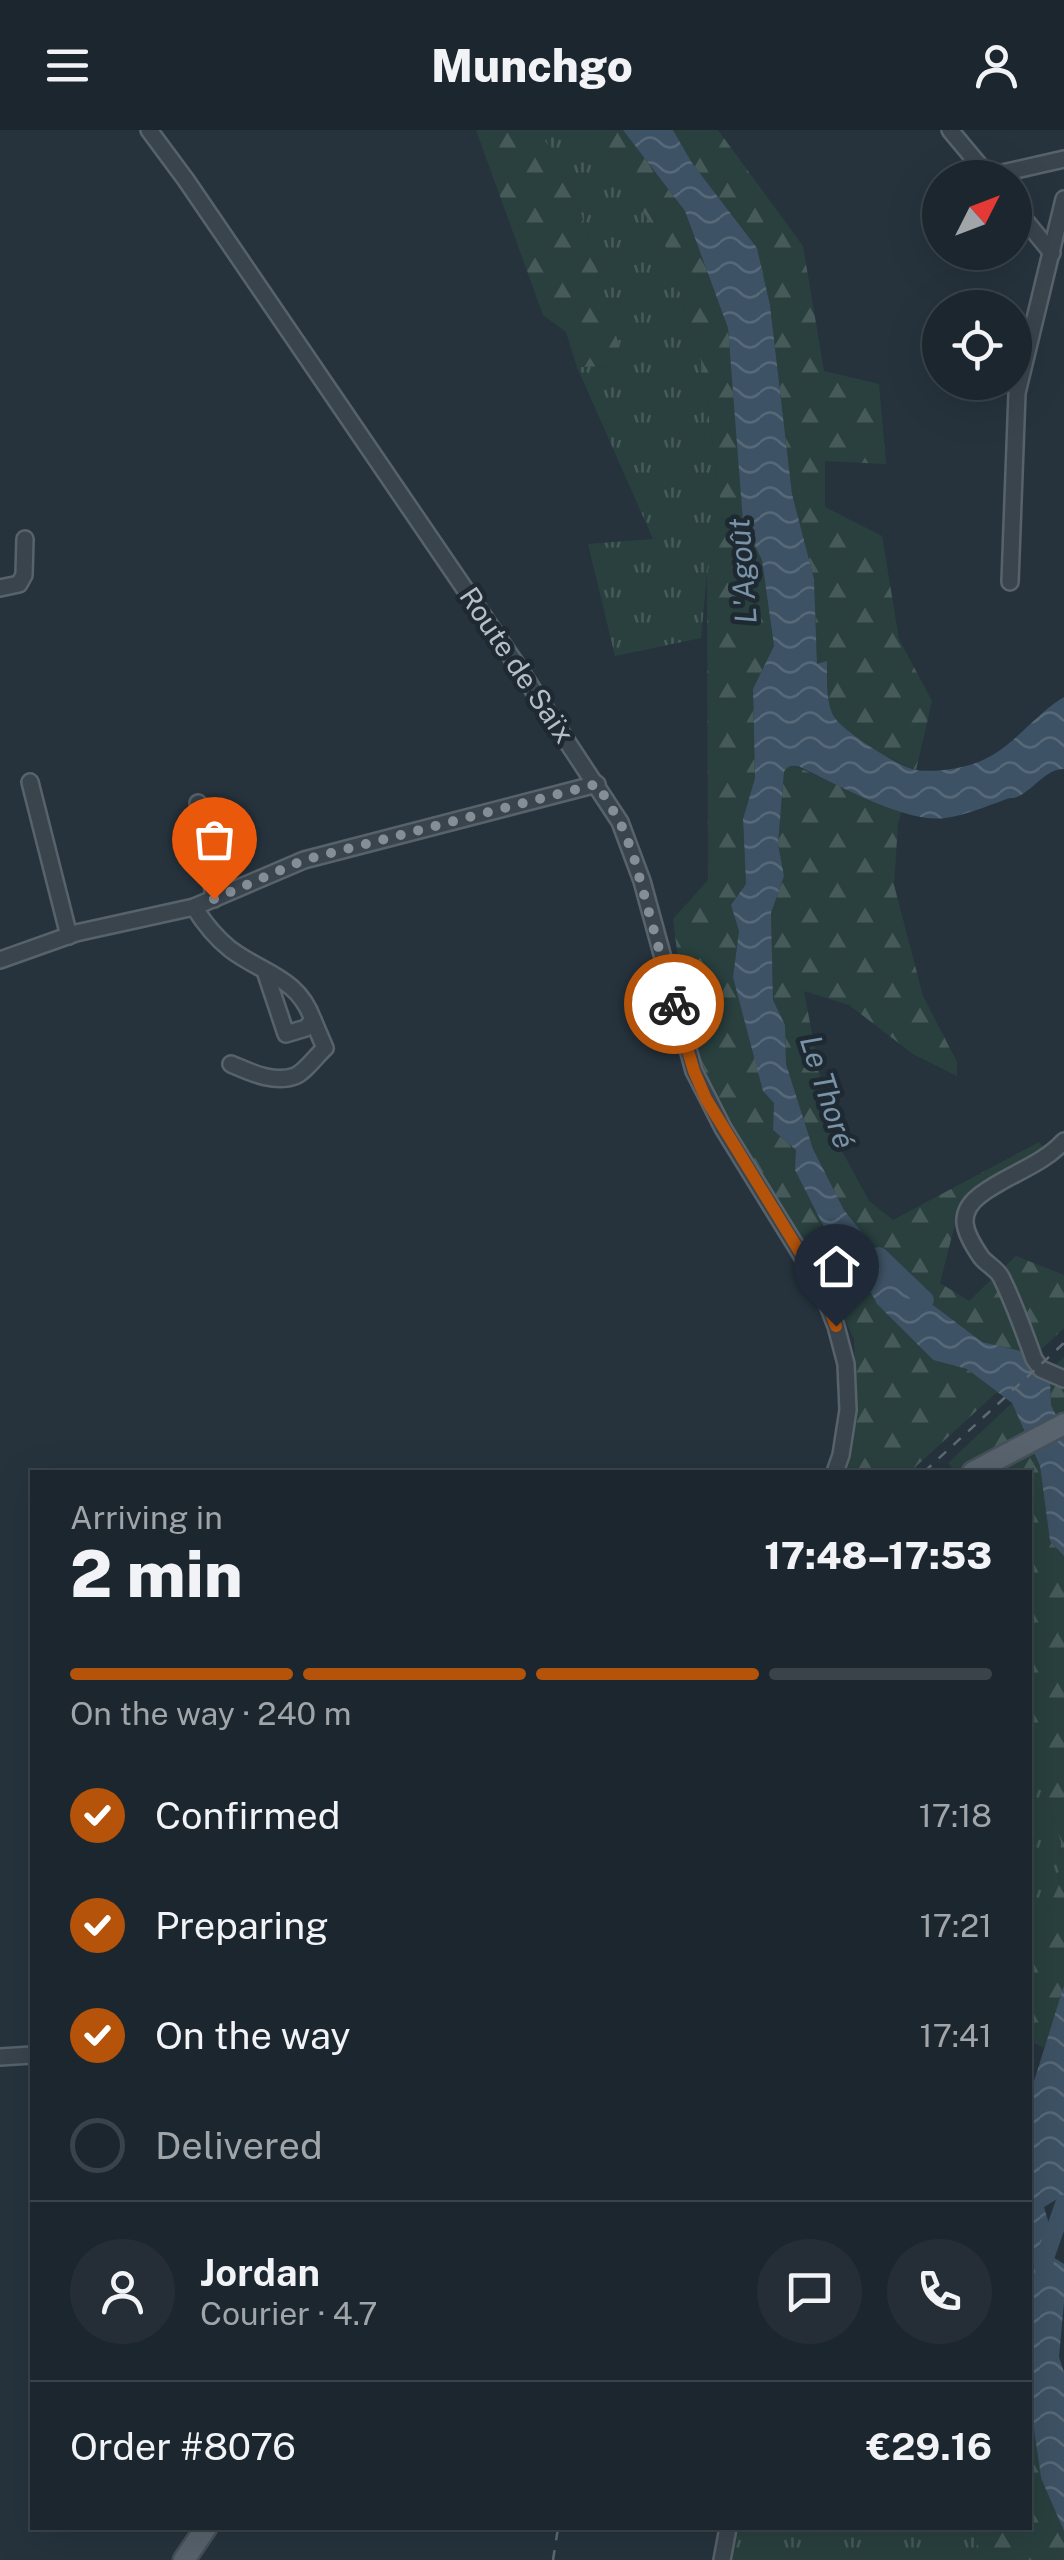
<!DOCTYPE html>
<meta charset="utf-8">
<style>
body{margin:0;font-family:"Public Sans",sans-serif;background:#252e36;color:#f1f3f6;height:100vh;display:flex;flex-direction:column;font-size:38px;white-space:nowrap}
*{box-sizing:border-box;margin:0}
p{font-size:32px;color:#a0a5aa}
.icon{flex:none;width:55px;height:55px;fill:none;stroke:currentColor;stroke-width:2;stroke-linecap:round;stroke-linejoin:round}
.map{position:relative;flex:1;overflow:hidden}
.side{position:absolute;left:30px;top:1340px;width:1002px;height:1060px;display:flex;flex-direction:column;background:#1c262e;border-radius:0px;box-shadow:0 10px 40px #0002,0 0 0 2px #3a434a}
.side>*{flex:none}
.needle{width:65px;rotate:48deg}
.fabs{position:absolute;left:922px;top:30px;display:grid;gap:20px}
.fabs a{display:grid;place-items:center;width:110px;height:110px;border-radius:50%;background:#1c262e;box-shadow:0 10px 40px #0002,0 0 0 2px #3a434a;font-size:50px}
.pin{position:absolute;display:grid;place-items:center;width:85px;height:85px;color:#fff;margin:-102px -42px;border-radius:50% 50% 50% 0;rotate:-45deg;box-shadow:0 0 10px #0007}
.pin .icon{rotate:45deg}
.courier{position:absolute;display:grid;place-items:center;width:100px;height:100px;margin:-50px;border:8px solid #b45309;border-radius:50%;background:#fff;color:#222;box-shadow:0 2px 12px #0007}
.overview em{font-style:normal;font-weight:800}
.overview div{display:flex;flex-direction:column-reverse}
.overview{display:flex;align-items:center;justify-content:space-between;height:170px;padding:0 40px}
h1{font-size:65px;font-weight:800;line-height:75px}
.bar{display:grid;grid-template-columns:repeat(4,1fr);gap:15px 10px;align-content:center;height:120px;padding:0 40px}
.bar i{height:12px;border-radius:8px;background:#3a434a}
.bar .on{background:#b45309}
.bar p{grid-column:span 4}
.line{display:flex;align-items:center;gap:25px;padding:0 40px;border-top:2px solid #3a434a}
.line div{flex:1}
.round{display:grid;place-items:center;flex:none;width:105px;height:105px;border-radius:52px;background:#252e36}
ol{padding:0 40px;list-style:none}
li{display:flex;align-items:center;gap:30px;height:110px}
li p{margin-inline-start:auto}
li .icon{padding:10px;border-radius:50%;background:#b45309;color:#fff;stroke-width:4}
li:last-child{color:#a0a5aa}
li i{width:55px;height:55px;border:5px solid #3a434a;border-radius:50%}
header{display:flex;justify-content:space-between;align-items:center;height:130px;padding:0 40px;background:#1c262e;font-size:45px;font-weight:800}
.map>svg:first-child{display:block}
.grass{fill:url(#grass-tufts)}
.forest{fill:url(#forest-firs)}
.water{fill:url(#water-waves)}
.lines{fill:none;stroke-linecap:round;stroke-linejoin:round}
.river{stroke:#3d5264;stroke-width:18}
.minor-casing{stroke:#58626b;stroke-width:20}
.major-casing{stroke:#465059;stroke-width:25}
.minor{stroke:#3a444d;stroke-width:15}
.major{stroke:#58636d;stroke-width:20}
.rail{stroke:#5d6974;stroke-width:2.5;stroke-dasharray:10 10;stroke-linecap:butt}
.done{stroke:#848e97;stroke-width:10;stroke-dasharray:0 18}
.route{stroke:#b45309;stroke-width:12}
.labels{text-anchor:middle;stroke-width:9;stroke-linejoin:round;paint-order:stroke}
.street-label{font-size:28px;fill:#b6bfc8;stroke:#1f2932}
.water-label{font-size:30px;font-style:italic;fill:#7993a9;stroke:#1f2932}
</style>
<header><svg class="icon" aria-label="menu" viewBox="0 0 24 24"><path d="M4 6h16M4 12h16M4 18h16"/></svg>Munchgo<svg class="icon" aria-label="person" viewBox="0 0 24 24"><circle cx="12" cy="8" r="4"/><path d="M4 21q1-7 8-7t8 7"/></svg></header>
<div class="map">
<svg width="1064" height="2430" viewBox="0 0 1064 2430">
<defs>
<pattern id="grass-tufts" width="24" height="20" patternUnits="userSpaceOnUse" patternTransform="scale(2.5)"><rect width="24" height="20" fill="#29403f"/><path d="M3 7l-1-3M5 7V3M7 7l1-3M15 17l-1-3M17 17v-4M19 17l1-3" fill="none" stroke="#465a59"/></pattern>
<pattern id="forest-firs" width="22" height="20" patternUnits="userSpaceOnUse" patternTransform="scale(2.5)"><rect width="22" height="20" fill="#29403f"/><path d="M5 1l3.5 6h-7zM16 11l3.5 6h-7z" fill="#465a59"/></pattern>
<pattern id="water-waves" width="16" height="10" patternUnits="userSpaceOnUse" patternTransform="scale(2.5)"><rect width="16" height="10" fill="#3d5264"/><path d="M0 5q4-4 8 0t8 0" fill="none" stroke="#576979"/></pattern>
</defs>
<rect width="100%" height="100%" fill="#26333d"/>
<g class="grass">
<polygon points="538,0 579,0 607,27 665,115 702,234 723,392 707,443 701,508 615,526 588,414 653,409 577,237 625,236 572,52"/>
<polygon points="1030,1614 1061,1711 1059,1755 1030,1816"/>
<polygon points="723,2398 972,2398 983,2430 717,2430"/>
</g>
<g class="forest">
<polygon points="476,0 538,0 572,52 625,236 577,237 566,202 543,185"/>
<polygon points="579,0 623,0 685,81 728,198 743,391 762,430 774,516 753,559 755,648 743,689 746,754 731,775 739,801 733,847 774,973 773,1000 796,1020 823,1097 844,1111 877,1174 932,1230 967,1239 997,1262 910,1342 845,1342 857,1288 854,1209 831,1159 713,964 685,884 673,789 708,750 707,443 723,392 702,234 665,115 607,27"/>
<path d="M673,0H718L803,116L824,241L879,254L886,334L825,331V377L882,406L899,509L932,571L916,640C893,630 838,605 831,581C827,566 827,547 827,532L817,535L814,449L792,364L770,175L757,118L692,33Z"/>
<polygon points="793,635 875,672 902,681 898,694 894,755 923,866 957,932 957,946 913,924 849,875 804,861 830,999 869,1071 893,1090 1039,1012 1047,1023 1025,1049 956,1090 940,1153 969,1171 1016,1126 1064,1145 1064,1198 1031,1229 1025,1222 982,1212 900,1150 844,1080 813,1019 786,934 785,895 773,870 771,783 784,746 778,714 784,642 788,637"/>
<polygon points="1064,1227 1064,1301 1051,1275 1050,1251 1045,1245"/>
<polygon points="1012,1273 1040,1336 1050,1411 1064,1426 1064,1855 1044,1918 1030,1911 1030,1816 1059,1755 1061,1712 1030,1614 1030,1342 956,1342 948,1333"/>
<polygon points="1030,2271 1041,2348 1064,2401 1064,2430 983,2430 972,2398 1030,2398"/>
</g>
<g class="water">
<path d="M623,0H673L692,33L757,118L770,175L792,364L814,449L817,534L827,531C827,547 826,571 833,585C840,600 899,637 916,640C935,643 968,638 985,629C1015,615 1035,584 1064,567V639C1046,639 1035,658 1019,666C1013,669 1010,667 1004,670C985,677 966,685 945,688C907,694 836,654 800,637C792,635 789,635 784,642L778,714L784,746L771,783L773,870L785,895L786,934L813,1019L844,1080L900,1150L982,1212L1025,1222L1050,1250L1051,1275L1064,1301V1426L1050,1411L1040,1336L1012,1273L967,1239L933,1230L877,1174L844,1111L824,1097L795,1040L796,1020L773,1000L774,973L763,961L733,847L739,801L731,775L746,754L743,689L755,648L753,559L774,516L762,430L743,392L728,198L685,81Z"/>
<polygon points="1064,1855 1064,2065 1044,2077 1052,2104 1040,2119 1064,2134 1064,2172 1059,2227 1064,2242 1064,2401 1041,2348 1030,2271 1030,1964"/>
</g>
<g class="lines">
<g class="river">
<polyline points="879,1126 925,1170"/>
<polyline points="1044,2145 1045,2128 1064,2074"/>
</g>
<g class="minor-casing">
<g id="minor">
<polyline points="149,0 186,50 514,531 620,692 642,751 694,941 723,998 820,1155 836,1196 846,1234 848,1280 841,1325 835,1342"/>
<polyline points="950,0 990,48"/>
<polyline points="989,46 1064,29"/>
<polyline points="1015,78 1052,123"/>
<polyline points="1010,452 1017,263 1064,69"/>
<polyline points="0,458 19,454 24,445 25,409"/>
<polyline points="30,652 69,806"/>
<polyline points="198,673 208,719 214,769"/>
<path d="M194,777C204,793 215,807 230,819C263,844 298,847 313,890L306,898L286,904L265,841"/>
<polyline points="0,830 76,803 194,777 304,730 597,654"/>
<path d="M231,934C250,942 274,954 295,946C305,942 316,926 325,918L313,890"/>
<path d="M1064,1011C1040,1037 1005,1045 979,1066C955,1085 966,1105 981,1127C987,1135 998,1139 1002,1149C1015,1175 1024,1202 1034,1229L1041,1239L1064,1249"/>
<polyline points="0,1927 32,1925"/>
<polyline points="722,2430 728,2398"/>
</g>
</g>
<g class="major-casing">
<g id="major">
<polyline points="973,1342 1064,1294"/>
<polyline points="184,2430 206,2398"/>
</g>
</g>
<use href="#minor" class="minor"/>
<use href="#major" class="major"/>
<g class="rail">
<polyline points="924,1342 1064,1213"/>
<polyline points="553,2430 558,2398"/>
</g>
</g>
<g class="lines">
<polyline class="done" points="214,769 304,730 597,654 620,692 633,724 674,874"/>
<polyline class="route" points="674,874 694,941 706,969 820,1155 836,1196"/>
</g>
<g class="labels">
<g class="street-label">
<text transform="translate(517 535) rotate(56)" y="10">Route de Saïx</text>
</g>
<g class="water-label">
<text transform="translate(743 441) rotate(-94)" y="10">L'Agoût</text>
<text transform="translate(827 962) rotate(72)" y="10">Le Thoré</text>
</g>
</g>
</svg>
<div class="fabs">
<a><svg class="needle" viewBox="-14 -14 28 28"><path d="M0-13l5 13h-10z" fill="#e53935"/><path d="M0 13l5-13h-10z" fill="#a0a5aa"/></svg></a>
<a><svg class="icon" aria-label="locate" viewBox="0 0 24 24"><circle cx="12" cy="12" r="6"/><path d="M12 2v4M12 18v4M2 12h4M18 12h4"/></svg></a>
</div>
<div class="pin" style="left:214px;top:769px;background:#ea580c"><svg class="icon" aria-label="bag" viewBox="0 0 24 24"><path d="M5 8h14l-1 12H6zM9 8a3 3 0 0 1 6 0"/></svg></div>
<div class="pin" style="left:836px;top:1196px;background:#1f2937"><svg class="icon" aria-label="home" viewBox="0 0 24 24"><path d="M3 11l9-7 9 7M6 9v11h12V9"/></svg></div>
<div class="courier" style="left:674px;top:874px"><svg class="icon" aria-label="bike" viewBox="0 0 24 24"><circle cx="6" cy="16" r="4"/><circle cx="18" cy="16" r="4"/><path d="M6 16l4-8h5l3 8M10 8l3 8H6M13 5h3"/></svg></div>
<section class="side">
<div class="overview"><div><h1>2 min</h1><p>Arriving in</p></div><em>17:48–17:53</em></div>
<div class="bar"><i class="on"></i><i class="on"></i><i class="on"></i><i></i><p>On the way · 240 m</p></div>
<ol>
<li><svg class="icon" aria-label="check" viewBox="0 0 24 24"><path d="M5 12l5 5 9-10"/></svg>Confirmed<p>17:18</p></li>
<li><svg class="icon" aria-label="check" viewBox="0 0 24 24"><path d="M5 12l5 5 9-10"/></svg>Preparing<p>17:21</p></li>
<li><svg class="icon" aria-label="check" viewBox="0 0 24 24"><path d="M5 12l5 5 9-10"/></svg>On the way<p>17:41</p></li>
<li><i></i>Delivered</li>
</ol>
<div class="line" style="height:180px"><a class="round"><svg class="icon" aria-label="person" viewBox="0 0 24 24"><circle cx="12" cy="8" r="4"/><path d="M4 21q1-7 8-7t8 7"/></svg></a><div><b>Jordan</b><p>Courier · 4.7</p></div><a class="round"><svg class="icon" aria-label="chat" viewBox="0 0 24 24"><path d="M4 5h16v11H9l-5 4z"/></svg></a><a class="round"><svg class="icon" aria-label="phone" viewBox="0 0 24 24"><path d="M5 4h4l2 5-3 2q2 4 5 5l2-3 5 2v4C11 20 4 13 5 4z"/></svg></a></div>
<div class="line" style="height:130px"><div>Order #8076</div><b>€29.16</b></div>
</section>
</div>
